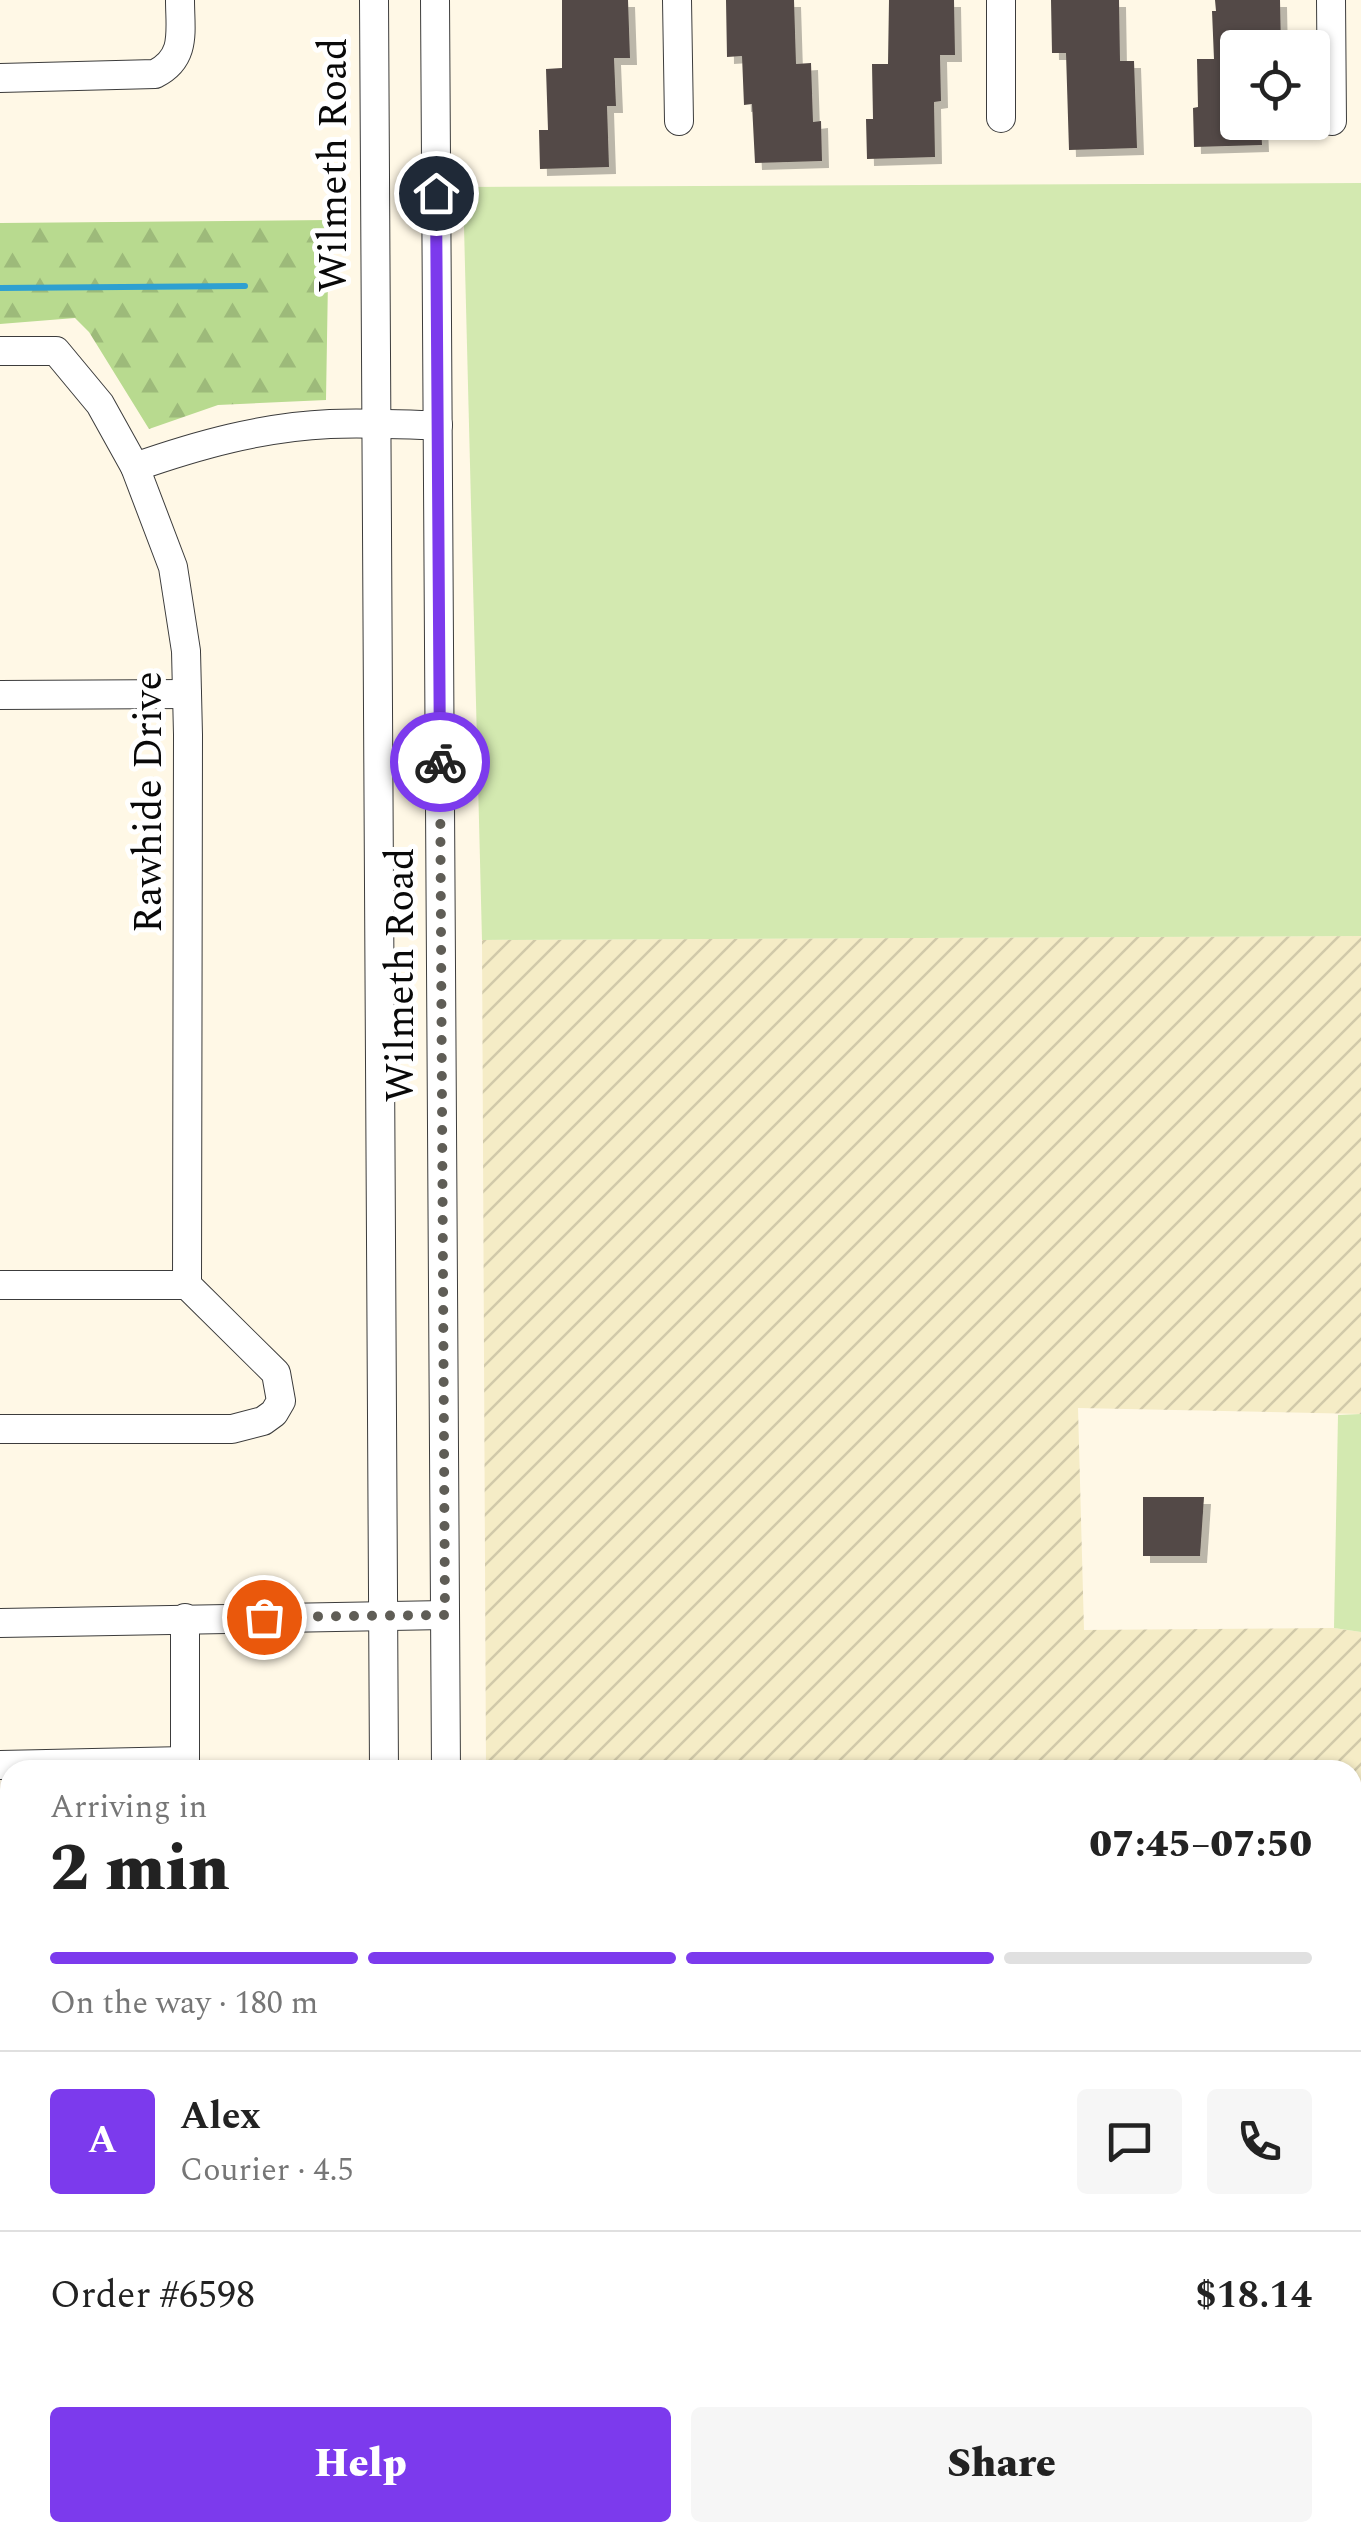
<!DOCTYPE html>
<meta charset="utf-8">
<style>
body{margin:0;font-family:Spectral,serif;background:#f6f6f6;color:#222;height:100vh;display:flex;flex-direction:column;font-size:38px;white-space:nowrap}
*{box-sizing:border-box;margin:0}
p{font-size:32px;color:#767676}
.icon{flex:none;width:55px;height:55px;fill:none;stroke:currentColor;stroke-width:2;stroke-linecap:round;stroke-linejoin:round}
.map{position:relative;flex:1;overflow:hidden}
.side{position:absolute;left:0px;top:1760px;width:1362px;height:782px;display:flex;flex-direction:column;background:#fff;border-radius:30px 30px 0 0;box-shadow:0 2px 8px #0004}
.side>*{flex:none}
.buttons{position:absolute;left:1220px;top:30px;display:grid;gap:20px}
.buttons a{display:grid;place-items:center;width:110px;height:110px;border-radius:10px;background:#fff;box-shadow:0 2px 8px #0004;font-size:50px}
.pin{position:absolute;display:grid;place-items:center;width:85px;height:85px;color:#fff;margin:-42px;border:5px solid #fff;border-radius:50%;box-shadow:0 2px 10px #0007}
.courier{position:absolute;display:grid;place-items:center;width:100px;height:100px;margin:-50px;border:8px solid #7c3aed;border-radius:50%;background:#fff;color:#222;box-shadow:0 2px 12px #0007}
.head em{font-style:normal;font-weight:800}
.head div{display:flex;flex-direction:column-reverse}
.head{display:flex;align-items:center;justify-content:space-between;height:170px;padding:0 50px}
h1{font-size:65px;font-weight:800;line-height:75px}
.bar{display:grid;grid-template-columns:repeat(4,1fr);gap:15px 10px;align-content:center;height:120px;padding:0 50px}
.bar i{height:12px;border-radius:8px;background:#e0e0e0}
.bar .on{background:#7c3aed}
.bar p{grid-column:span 4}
.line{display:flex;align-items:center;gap:25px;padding:0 50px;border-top:2px solid #e0e0e0}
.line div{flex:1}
.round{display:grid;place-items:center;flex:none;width:105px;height:105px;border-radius:10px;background:#f6f6f6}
.cta{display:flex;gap:20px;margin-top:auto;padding:20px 50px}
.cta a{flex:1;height:115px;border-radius:10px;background:#7c3aed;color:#fff;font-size:40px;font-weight:800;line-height:115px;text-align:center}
.cta a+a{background:#f6f6f6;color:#222}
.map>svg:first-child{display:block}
.farmland{fill:url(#farmland-furrows)}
.grass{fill:#d3e9b0}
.forest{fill:url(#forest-firs)}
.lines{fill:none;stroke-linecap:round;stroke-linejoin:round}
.stream{stroke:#2ea0d1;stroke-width:6}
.building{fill:#524946;filter:url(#shadow)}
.minor-casing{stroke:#3c3c3c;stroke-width:30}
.major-casing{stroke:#1a1a1a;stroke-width:38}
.minor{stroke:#fff;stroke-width:28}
.major{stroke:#fec557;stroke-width:35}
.done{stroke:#5f5d56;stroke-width:10;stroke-dasharray:0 18}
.route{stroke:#7c3aed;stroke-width:12}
.labels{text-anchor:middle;stroke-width:10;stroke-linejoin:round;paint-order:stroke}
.street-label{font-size:40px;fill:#090909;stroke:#fff}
</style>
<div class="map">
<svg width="1361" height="2541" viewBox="0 0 1361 2541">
<defs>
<pattern id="farmland-furrows" width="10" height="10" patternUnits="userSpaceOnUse" patternTransform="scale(2.5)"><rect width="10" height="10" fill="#f5ecc6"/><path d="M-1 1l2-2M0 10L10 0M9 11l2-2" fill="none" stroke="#d1c9a9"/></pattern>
<pattern id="forest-firs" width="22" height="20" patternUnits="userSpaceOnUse" patternTransform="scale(2.5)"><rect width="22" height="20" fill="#b8da8f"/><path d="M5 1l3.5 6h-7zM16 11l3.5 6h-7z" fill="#9dba7a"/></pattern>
<filter id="shadow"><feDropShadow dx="7" dy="7" stdDeviation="0" flood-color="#0004"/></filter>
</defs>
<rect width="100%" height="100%" fill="#fff8e6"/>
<polygon class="farmland" points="1361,936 1361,1414 1078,1408 1084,1630 1334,1628 1361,1632 1361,1947 1352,1947 1352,1770 486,1770 482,940"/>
<g class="grass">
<polygon points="1361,183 1361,936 482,940 463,187"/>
<polygon points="1361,1414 1361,1632 1334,1628 1338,1415"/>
<polygon points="1353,1947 1361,1947 1361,2388 1353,2387"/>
<polygon points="76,2532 906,2533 906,2541 76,2541"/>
</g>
<polygon class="forest" points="329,220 326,400 218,405 149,429 89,332 75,318 0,324 0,223"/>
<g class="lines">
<polyline class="stream" points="0,288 245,286"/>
</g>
<g class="building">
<polygon points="562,0 628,0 630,58 614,58 616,106 607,106 609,167 540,169 539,130 548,130 546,69 562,68"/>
<polygon points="726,0 794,0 796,64 811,63 813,122 821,121 822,161 755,163 752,104 744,105 742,56 727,57"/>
<polygon points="889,0 954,0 955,55 940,55 941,101 934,102 935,157 867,159 866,119 873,119 872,64 888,64"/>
<polygon points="1051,0 1119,0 1120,61 1134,61 1137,148 1069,150 1066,53 1052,53"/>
<polygon points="1215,0 1280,0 1281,48 1238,48 1238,122 1261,122 1262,145 1194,147 1193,108 1198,107 1197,59 1214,59 1212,11 1216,11"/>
<polygon points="1143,1497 1204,1497 1200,1556 1143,1556"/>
</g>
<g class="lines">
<g class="minor-casing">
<g id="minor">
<polyline points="374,0 384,1770"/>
<polyline points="435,0 446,1770"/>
<polyline points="677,0 679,121"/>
<polyline points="1001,0 1001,118"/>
<polyline points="1331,0 1332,121"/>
<path d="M0,78L155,74C187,58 180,31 180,0"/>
<polyline points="0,351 56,351 100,404 135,467 173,567 186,651 188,735 187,1285"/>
<path d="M135,467C198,445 262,427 330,424C366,422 402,425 438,425"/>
<polyline points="0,695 187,694"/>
<polyline points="0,1285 187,1285"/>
<polyline points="0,1429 232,1429 263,1421 274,1413 281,1401 276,1373 187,1285"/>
<polyline points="185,1618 185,1770"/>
<polyline points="0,1623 445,1615"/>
<polyline points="0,1765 185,1761"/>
<polyline points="0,1905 10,1905"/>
<polyline points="1352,2385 1361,2385"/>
<polyline points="1352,2450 1361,2451"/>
<polyline points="0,2463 10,2487"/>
<polyline points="12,2532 12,2541"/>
</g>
</g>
<g class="major-casing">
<g id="major">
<polyline points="0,2306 10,2305"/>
<polyline points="0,2374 10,2374"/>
<polyline points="373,2532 375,2541"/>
<polyline points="428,2532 431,2541"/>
</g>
</g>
<use href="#minor" class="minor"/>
<use href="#major" class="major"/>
</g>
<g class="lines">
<polyline class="done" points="264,1617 445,1615 440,762"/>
<polyline class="route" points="436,193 440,762"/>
</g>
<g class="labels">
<g class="street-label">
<text transform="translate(332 165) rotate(-90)" y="14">Wilmeth Road</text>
<text transform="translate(147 802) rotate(-90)" y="14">Rawhide Drive</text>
<text transform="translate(399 975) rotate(-90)" y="14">Wilmeth Road</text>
</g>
</g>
</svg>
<div class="buttons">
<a><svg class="icon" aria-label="locate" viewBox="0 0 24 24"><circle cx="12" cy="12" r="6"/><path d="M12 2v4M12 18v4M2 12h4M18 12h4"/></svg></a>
</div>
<div class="pin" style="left:264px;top:1617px;background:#ea580c"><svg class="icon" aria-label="bag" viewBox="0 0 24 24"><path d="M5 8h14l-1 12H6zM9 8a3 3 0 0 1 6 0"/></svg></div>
<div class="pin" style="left:436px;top:193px;background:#1f2937"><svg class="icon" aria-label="home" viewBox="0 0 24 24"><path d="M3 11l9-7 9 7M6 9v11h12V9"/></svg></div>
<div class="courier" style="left:440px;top:762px"><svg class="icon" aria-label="bike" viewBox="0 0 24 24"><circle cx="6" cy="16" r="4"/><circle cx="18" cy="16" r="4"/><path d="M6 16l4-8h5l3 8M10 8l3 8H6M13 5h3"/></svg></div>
<section class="side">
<div class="head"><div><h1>2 min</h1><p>Arriving in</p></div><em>07:45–07:50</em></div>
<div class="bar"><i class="on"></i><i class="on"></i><i class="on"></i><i></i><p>On the way · 180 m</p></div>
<div class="line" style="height:180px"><b class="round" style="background:#7c3aed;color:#fff">A</b><div><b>Alex</b><p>Courier · 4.5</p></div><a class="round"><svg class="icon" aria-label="chat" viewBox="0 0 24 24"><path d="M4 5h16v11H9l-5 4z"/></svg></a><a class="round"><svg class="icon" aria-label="phone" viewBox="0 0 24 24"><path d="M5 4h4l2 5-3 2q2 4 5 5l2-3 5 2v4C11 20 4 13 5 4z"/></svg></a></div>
<div class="line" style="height:130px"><div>Order #6598</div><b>$18.14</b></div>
<div class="cta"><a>Help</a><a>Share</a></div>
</section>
</div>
